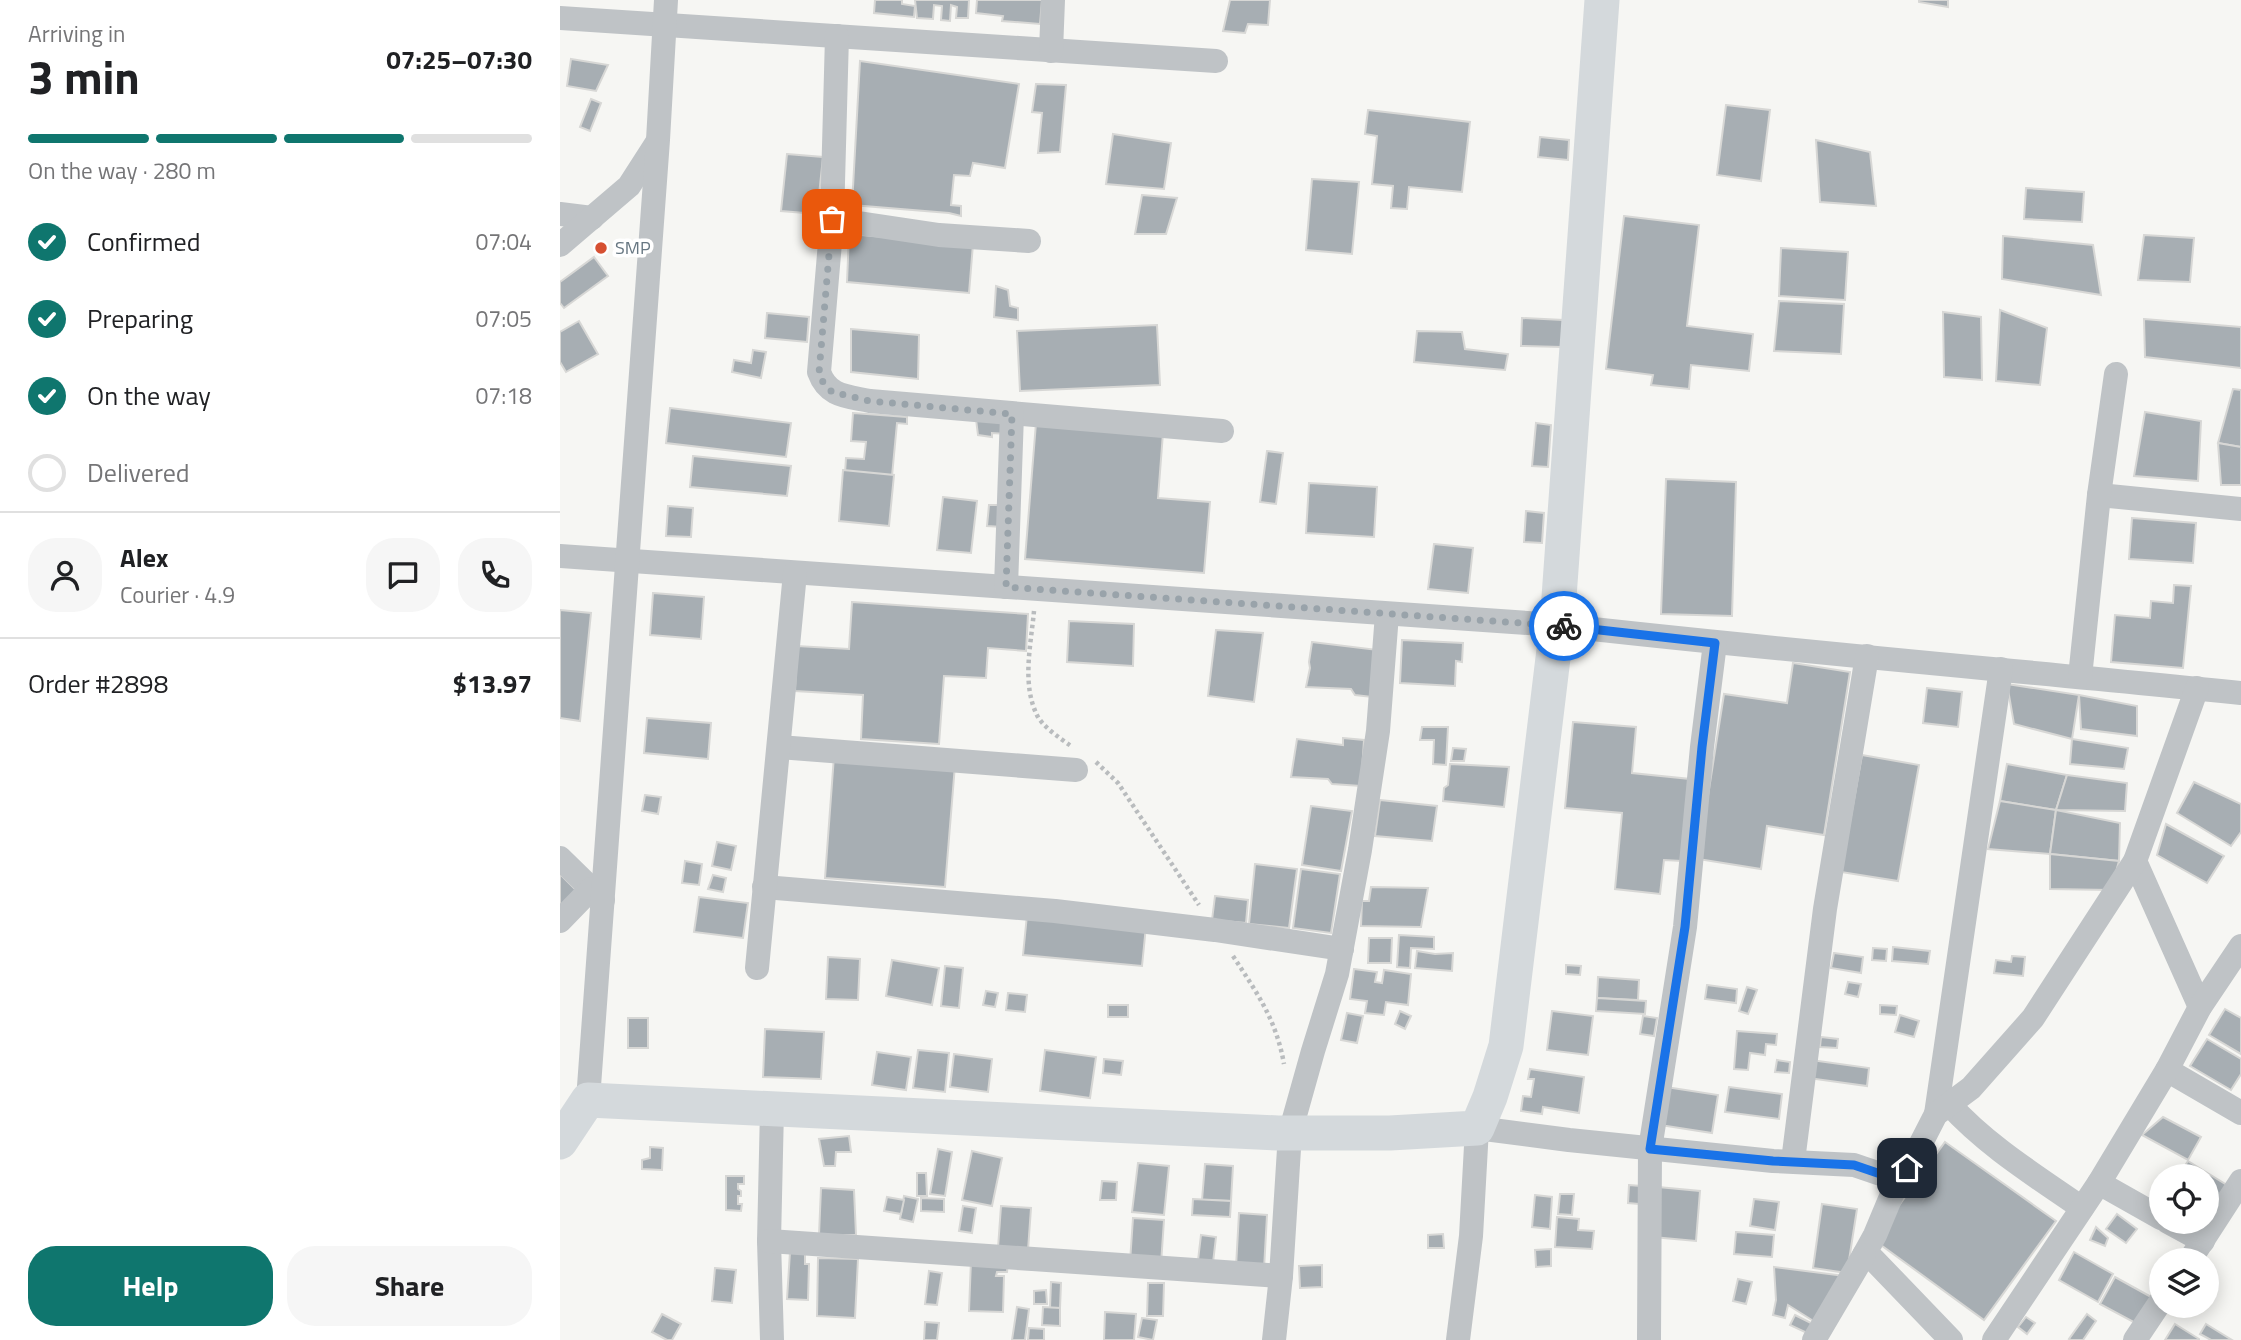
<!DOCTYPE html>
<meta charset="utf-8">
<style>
body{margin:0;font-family:"Titillium Web",sans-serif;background:#f6f6f6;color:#202124;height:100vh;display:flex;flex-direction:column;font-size:26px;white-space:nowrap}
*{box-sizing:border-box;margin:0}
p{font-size:23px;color:#757577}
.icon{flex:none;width:38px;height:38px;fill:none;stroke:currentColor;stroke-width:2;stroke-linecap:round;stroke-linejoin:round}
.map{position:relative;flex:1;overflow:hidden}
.drawer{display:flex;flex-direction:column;background:#fff;width:560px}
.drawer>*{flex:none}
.buttons{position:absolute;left:1589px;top:1164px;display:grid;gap:14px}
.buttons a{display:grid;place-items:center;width:70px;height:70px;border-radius:50%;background:#fff;box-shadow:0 4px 18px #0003;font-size:35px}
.pin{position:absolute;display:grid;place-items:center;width:60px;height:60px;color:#fff;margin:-30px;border-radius:14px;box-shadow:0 4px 10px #0006}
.courier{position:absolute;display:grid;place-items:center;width:70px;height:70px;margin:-35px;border:5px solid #1a73e8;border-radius:50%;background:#fff;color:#222;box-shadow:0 2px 9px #0007}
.overview em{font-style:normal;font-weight:700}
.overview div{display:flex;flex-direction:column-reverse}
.overview{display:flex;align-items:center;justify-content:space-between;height:119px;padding:0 28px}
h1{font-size:46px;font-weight:700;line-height:52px}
.bar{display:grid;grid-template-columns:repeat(4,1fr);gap:10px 7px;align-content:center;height:84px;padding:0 28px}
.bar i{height:9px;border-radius:5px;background:#e0e0e0}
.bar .current{background:#0f766e}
.bar p{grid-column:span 4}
.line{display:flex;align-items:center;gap:18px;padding:0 28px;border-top:2px solid #e0e0e0}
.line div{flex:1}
.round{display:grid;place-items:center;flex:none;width:74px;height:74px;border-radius:28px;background:#f6f6f6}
ol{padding:0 28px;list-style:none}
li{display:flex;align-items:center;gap:21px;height:77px}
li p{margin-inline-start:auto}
li .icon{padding:7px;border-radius:50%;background:#0f766e;color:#fff;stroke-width:4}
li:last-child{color:#757577}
li i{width:38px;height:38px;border:4px solid #e0e0e0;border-radius:50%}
.button{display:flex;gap:14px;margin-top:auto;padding:14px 28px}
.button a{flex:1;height:80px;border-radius:28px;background:#0f766e;color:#fff;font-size:28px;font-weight:700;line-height:80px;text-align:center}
.button a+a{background:#f6f6f6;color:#202124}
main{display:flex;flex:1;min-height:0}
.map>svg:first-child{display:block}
.building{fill:#a7aeb3;stroke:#d7d7d5;stroke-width:2}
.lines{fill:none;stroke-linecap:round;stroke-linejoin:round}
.path{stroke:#b9bcbe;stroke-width:4.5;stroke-dasharray:3.5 3.5;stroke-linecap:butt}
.street{stroke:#bfc3c6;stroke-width:24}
.secondary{stroke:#d4d9dc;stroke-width:35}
.done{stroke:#99a3aa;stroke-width:7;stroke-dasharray:0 12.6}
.route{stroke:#1a73e8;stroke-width:9}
.poi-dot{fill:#d65032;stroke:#fff;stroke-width:2.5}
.labels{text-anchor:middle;stroke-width:7;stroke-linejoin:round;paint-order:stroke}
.poi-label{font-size:18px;fill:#677782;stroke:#fff;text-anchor:start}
</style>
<main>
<section class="drawer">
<div class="overview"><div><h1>3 min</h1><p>Arriving in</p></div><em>07:25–07:30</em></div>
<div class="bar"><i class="current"></i><i class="current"></i><i class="current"></i><i></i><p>On the way · 280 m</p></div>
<ol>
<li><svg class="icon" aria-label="check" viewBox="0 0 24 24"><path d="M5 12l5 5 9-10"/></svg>Confirmed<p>07:04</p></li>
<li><svg class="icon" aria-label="check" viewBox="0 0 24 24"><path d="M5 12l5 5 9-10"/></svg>Preparing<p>07:05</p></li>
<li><svg class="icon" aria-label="check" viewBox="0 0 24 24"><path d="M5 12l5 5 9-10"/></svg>On the way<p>07:18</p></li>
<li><i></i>Delivered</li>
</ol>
<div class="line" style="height:126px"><a class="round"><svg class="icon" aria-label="person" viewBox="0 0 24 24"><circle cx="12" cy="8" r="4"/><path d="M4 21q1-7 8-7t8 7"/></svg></a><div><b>Alex</b><p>Courier · 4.9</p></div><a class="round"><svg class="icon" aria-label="chat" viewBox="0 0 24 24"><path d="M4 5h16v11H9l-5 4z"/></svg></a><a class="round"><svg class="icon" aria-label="phone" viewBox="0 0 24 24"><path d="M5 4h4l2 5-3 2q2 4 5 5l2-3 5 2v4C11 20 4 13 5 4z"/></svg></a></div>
<div class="line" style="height:91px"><div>Order #2898</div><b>$13.97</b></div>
<div class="button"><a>Help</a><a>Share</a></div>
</section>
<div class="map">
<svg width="1681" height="1340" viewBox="0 0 1681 1340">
<rect width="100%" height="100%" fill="#f6f6f3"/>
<g class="building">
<polygon points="315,0 342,0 342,4 355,6 354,17 314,13"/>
<polygon points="355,0 409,0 408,18 396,18 397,7 391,5 390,21 381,20 382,6 374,5 373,19 357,18"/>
<polygon points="417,0 482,0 480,24 442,21 443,16 416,13"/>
<polygon points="670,0 710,0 708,25 688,24 685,33 663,31"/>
<polygon points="1359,0 1388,0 1388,7 1359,2"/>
<polygon points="11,59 48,65 36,91 7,86"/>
<polygon points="300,61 459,84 445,168 413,163 410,176 394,175 391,205 401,206 401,216 389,213 292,205"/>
<polygon points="476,84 506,85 500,152 478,153 482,113 472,112"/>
<polygon points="31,99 41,103 30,131 20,127"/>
<polygon points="1166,105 1210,110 1201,181 1157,175"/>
<polygon points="808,110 910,122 902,192 849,187 847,209 831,208 833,186 812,184 817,136 805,134"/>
<polygon points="553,134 611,143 604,189 546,184"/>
<polygon points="980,137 1009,140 1008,160 978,157"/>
<polygon points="1256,140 1310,152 1316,206 1260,202"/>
<polygon points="227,154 263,157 257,214 221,211"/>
<polygon points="752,179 799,182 792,254 746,250"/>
<polygon points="1466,188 1524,192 1522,222 1464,219"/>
<polygon points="582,195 617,198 606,234 575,234"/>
<polygon points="1064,216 1139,225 1127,326 1193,334 1189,371 1131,365 1129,389 1091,385 1093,375 1046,369"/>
<polygon points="289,234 413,244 409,293 287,282"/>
<polygon points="1584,235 1634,238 1630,282 1578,280"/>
<polygon points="1443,236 1533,245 1541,295 1442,279"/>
<polygon points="1221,248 1288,252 1285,300 1219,296"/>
<polygon points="34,257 48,276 4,308 0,303 0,282"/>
<polygon points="436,286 448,290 450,306 458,308 458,320 434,317"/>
<polygon points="1219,301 1284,304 1281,354 1214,351"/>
<polygon points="1440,310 1487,328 1480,385 1436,381"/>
<polygon points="1383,312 1421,317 1422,380 1384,377"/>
<polygon points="207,313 249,317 247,342 205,338"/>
<polygon points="962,318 1003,320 1002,347 961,346"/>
<polygon points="1584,319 1681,327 1681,368 1585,357"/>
<polygon points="19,321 38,354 6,372 0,362 0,332"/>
<polygon points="597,325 600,385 460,391 457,331"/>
<polygon points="291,329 359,335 358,379 291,372"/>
<polygon points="857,331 902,332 905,349 948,354 945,370 854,362"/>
<polygon points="193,350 206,352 201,378 172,372 174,360 191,363"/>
<polygon points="1673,389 1681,390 1681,447 1658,443"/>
<polygon points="110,408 231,423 226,457 106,443"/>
<polygon points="1585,412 1641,421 1638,481 1574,476"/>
<polygon points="293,413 347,417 347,424 337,423 332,476 285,473 286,458 304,459 306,442 291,441"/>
<polygon points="416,419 449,423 447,434 432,433 432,437 418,435"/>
<polygon points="476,423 603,433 598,498 650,502 644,573 465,559"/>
<polygon points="976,423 991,425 988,467 972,466"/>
<polygon points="1658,443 1681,447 1681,485 1661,485"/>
<polygon points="707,451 723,453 716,504 700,502"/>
<polygon points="133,456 231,466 227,496 130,487"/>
<polygon points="283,470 334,475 329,526 279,521"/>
<polygon points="1106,479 1176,482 1172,616 1101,614"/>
<polygon points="749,483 817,487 814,537 746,533"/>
<polygon points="383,497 417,501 411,553 377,550"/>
<polygon points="429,505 445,505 443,527 427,526"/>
<polygon points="108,506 133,508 131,537 106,536"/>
<polygon points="966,511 984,513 982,543 964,542"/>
<polygon points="1572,518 1636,523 1633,563 1569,559"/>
<polygon points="874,544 913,548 908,593 868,589"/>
<polygon points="1614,585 1631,586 1623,668 1551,662 1555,615 1590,618 1591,601 1613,603"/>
<polygon points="93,593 144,597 141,639 90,635"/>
<polygon points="292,602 468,614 466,651 428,648 426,678 384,676 379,744 301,739 303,695 235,691 237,646 289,649"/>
<polygon points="0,610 31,613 20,721 0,718"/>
<polygon points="509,621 574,624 573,666 507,662"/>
<polygon points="656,630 703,633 694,702 648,696"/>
<polygon points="842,640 903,643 902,662 896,661 895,686 840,683"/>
<polygon points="752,642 818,650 812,697 795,695 791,689 746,687 750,668 749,662"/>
<polygon points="1233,663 1290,672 1264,835 1207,826 1201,869 1138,859 1164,694 1227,703"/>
<polygon points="1447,684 1519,695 1512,739 1454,724"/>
<polygon points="1367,688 1402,692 1398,727 1363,723"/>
<polygon points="1519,695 1577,706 1577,736 1521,729"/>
<polygon points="87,718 151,723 148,759 84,753"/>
<polygon points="1013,722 1076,727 1072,773 1130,779 1122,861 1104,860 1100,894 1055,889 1062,813 1005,808"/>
<polygon points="862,727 888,727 886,765 873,764 874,740 860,740"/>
<polygon points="783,738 804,740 801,786 772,784 768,779 731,777 737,739 783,745"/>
<polygon points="1512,739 1568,748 1564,769 1510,764"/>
<polygon points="893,748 906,749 904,761 891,761"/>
<polygon points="1302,755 1359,765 1338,881 1281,872"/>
<polygon points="274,756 395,765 385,887 265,878"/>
<polygon points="890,764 949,767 944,807 883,801 884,788 888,785"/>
<polygon points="1447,764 1507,775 1496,810 1440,801"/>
<polygon points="1507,775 1567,783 1565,811 1496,810"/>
<polygon points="1634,782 1681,804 1681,832 1671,846 1617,813"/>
<polygon points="85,795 101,797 98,814 82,811"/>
<polygon points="820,800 877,806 872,841 815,836"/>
<polygon points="1440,801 1496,810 1490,854 1428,849"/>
<polygon points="751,806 792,811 781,871 742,865"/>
<polygon points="1496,810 1560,823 1559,861 1490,854"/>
<polygon points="1606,824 1664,856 1647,883 1597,855"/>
<polygon points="157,842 176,846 171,870 152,866"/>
<polygon points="1490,854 1559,861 1551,890 1490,889"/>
<polygon points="125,861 142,864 139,885 122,883"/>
<polygon points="695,864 737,869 729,928 689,924"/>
<polygon points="741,869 780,874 771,933 733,928"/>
<polygon points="0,874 17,891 0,907"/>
<polygon points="153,875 166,878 163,892 148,889"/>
<polygon points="811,887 868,888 861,927 801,926 802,901 809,901"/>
<polygon points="655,896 688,900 686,923 652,920"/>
<polygon points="139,897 188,903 183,938 134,932"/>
<polygon points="467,915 586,926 582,966 463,955"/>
<polygon points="839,935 874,937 874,949 851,948 850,968 837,967"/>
<polygon points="809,938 832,938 831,963 808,963"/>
<polygon points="1333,947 1370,951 1368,964 1332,961"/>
<polygon points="1313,948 1327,949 1326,961 1312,960"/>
<polygon points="857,951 875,954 893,953 892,971 855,968"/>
<polygon points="1274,953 1303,957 1301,973 1271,968"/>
<polygon points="1452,956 1465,957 1463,976 1434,973 1436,960 1451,962"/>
<polygon points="268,957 300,959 298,1000 266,999"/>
<polygon points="332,960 379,968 372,1005 326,996"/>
<polygon points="1006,965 1021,966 1020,975 1006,974"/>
<polygon points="385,966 403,968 399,1008 381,1006"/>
<polygon points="794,969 817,972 815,982 822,983 824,970 851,974 848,1005 826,1002 824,1015 805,1013 807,1001 790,999"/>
<polygon points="1038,977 1079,980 1078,1000 1037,998"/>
<polygon points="1288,982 1301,984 1298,997 1285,994"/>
<polygon points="1147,985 1177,989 1176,1003 1145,999"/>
<polygon points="1187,987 1197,990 1188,1014 1179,1011"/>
<polygon points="426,991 438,993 435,1007 423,1005"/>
<polygon points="448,993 467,995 465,1012 446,1010"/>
<polygon points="1037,998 1086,1001 1085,1014 1036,1011"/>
<rect x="548" y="1005" width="20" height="12"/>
<polygon points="1320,1005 1337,1006 1336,1015 1320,1014"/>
<polygon points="1665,1009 1681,1018 1681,1054 1649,1035"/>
<polygon points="840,1011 851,1016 845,1029 835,1024"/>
<polygon points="992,1011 1033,1016 1028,1055 987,1050"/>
<polygon points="787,1013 803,1016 797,1043 781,1040"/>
<polygon points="1340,1015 1359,1021 1354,1037 1335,1032"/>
<polygon points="1083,1016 1097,1018 1094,1036 1080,1034"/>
<rect x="68" y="1018" width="20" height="30"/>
<polygon points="205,1029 264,1032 261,1079 203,1077"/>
<polygon points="1177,1031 1217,1034 1216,1045 1206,1044 1205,1055 1190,1053 1188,1070 1174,1069"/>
<polygon points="1261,1037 1278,1039 1277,1048 1260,1047"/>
<polygon points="1647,1039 1681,1059 1681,1074 1671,1090 1630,1066"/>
<polygon points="358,1050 389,1053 385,1092 353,1088"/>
<polygon points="485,1050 536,1057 530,1098 480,1091"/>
<polygon points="317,1052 351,1057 346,1090 312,1085"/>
<polygon points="394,1054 432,1059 428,1092 390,1087"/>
<polygon points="544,1059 563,1061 561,1075 543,1073"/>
<polygon points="1217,1060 1230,1062 1229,1073 1215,1072"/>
<polygon points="1251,1060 1309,1068 1307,1086 1248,1078"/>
<polygon points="970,1069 1024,1077 1019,1113 983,1107 982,1114 961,1111 963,1096 971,1097 974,1079 968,1079"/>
<polygon points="1106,1087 1158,1095 1152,1133 1100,1125"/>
<polygon points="1169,1087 1222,1094 1219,1119 1165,1112"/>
<polygon points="1603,1117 1641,1137 1628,1160 1582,1135"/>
<polygon points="289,1136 291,1152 276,1152 275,1166 264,1166 259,1139"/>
<polygon points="1385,1142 1496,1221 1424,1320 1314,1240"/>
<polygon points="90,1147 103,1148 102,1170 82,1169 82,1160 90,1158"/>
<polygon points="378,1149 392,1152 385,1196 370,1194"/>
<polygon points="412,1151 442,1158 432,1206 402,1200"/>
<polygon points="1628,1161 1670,1187 1647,1213 1647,1176 1618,1176"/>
<polygon points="578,1163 609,1166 604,1215 572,1212"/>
<polygon points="645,1164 673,1166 671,1201 642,1200"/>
<polygon points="357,1173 366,1173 367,1196 357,1196"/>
<polygon points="166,1176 184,1176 184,1184 178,1184 178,1189 181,1191 181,1196 178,1196 178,1204 182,1204 181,1211 166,1210"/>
<polygon points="542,1181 557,1182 556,1200 540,1200"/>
<polygon points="1069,1185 1081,1186 1079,1204 1068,1203"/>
<polygon points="1098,1187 1140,1191 1136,1241 1093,1237"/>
<polygon points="261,1188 294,1190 296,1235 259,1235"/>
<polygon points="1000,1194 1014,1194 1012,1215 998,1214"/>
<polygon points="975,1195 992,1197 990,1229 972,1227"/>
<polygon points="344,1196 358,1199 353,1222 340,1219"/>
<polygon points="327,1197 344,1200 341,1214 324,1211"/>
<polygon points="361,1198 384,1199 384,1212 361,1211"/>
<polygon points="633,1199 671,1201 670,1217 632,1215"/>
<polygon points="1194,1199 1219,1202 1215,1230 1190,1226"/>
<polygon points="1262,1204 1297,1209 1287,1273 1253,1268"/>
<polygon points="403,1206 416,1208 412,1233 399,1231"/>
<polygon points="441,1206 471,1208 468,1250 438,1248"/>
<polygon points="679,1213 707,1215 704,1269 676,1267"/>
<polygon points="1557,1214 1577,1229 1566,1243 1546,1229"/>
<polygon points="997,1217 1019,1219 1018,1230 1034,1231 1032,1249 995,1247"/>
<polygon points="573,1218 604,1220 601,1264 570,1262"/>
<polygon points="1536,1227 1548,1238 1545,1246 1530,1240"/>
<polygon points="1176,1232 1214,1235 1212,1257 1174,1254"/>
<polygon points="883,1234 884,1248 868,1248 868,1235"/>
<polygon points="641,1235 656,1237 652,1271 637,1269"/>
<polygon points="991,1249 991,1266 976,1267 975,1250"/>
<polygon points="230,1252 245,1253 245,1264 249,1264 248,1300 227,1299"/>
<polygon points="1514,1252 1553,1274 1538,1302 1499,1280"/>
<polygon points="258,1258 298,1259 295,1318 257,1316"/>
<polygon points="411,1260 448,1262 447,1272 437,1272 436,1276 444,1276 443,1312 409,1311"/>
<polygon points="762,1265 762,1287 740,1288 739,1266"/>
<polygon points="1214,1267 1285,1276 1255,1322 1228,1305 1225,1318 1213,1315 1216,1300"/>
<polygon points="155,1268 176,1270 172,1303 152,1301"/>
<polygon points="369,1271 382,1273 377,1305 365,1304"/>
<polygon points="1555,1277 1593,1298 1579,1325 1540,1304"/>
<polygon points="1178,1279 1192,1282 1186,1304 1173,1301"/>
<polygon points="491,1282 501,1283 500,1308 490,1308"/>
<polygon points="588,1283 604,1283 603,1316 587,1316"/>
<polygon points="486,1290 487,1304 474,1304 474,1291"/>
<polygon points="457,1307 469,1309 465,1340 452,1340"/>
<polygon points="483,1307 500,1308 500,1326 482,1325"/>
<polygon points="545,1312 576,1314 574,1340 544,1340"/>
<polygon points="102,1314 121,1324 112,1340 107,1340 92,1332"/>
<polygon points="1527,1314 1536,1321 1523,1340 1511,1340 1509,1339"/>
<polygon points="1235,1315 1253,1324 1249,1334 1230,1325"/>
<polygon points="1466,1317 1475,1323 1467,1334 1458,1327"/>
<polygon points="582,1318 597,1320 593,1340 578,1337"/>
<polygon points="365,1322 379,1323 377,1340 364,1340"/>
<polygon points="1615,1324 1639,1339 1639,1340 1605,1340"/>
<polygon points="1646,1324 1672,1340 1651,1340 1640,1334"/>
<polygon points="469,1328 484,1329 484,1340 468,1340"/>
</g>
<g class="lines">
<g class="path">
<path d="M474,611C471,644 462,682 476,713C481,726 500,738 511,746"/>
<polyline points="536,762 558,783 639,905"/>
<path d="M673,956C697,993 716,1019 724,1064"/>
</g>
<g class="street">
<polyline points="0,18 656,61"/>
<path d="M277,36L272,219L259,372C268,397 287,396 310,401L662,431"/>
<polyline points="491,51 493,0"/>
<polyline points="0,214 32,218"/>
<polyline points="272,219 379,235 469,241"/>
<polyline points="0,245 69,186 96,144"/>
<polyline points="1539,495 1681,509"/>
<path d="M0,556L997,625C1225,651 1453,670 1681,693"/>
<polyline points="446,587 452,414"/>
<polyline points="1520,677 1539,495 1556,374"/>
<polyline points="219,747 516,770"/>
<polyline points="0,858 43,900"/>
<polyline points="1575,861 1640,1007"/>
<polyline points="204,887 495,911 655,930 782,949"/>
<polyline points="0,921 31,889"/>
<polyline points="197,968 235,573"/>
<polyline points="1607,1070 1681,1113"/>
<polyline points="28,1100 98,140 106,0"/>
<path d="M1389,1104C1427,1146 1476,1176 1522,1208"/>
<polyline points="212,1109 209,1241 212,1340"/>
<polyline points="1376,1114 1441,669"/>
<polyline points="1233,1161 1265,909 1307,656"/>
<polyline points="1338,1180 1355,1155 1376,1114 1411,1088 1473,1018 1575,861 1637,688"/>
<polyline points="1539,1183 1601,1218"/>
<polyline points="1608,1222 1643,1241"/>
<polyline points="209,1241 721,1276"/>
<polyline points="1630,1260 1681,1181"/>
<polyline points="714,1340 721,1276 730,1133 753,1051 777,974 800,850 818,731 827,614"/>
<polyline points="898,1340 911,1236 917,1128 1009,1140 1213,1161 1294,1165 1338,1180 1315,1235 1304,1255 1314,1260 1391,1340"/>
<polyline points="1089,1340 1090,1149 1125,927 1142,747 1155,643"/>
<polyline points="1254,1340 1304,1255"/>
<polyline points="1434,1340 1539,1183 1607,1070 1640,1007 1681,946"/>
<polyline points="1575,1340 1601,1301"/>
</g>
<polyline class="secondary" points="0,1142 28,1100 718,1133 830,1133 917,1128 930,1097 946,1046 997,625 1042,0"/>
</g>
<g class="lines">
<polyline class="done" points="272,219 259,373 263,382 272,392 310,401 452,414 446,587 1004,626"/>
<polyline class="route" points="1004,626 1155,643 1142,747 1125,927 1090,1149 1213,1161 1294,1165 1338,1180 1347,1168"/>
</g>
<circle class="poi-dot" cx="41" cy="248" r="7"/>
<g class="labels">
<g class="poi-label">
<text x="55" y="254">SMP</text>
</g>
</g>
</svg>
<div class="buttons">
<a><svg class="icon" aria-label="locate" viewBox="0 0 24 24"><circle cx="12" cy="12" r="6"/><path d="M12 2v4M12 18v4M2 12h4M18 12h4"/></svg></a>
<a><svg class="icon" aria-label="layers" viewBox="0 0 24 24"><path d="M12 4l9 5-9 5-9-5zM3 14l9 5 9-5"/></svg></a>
</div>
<div class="pin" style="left:272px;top:219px;background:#ea580c"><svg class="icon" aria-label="bag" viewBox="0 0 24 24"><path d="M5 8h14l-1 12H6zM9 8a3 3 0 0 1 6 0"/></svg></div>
<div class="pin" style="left:1347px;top:1168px;background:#1f2937"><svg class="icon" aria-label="home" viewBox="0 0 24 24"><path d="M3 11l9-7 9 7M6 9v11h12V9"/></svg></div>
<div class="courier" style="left:1004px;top:626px"><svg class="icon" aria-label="bike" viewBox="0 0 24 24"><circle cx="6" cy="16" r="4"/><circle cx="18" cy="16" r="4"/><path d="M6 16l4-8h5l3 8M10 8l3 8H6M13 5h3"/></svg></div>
</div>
</main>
